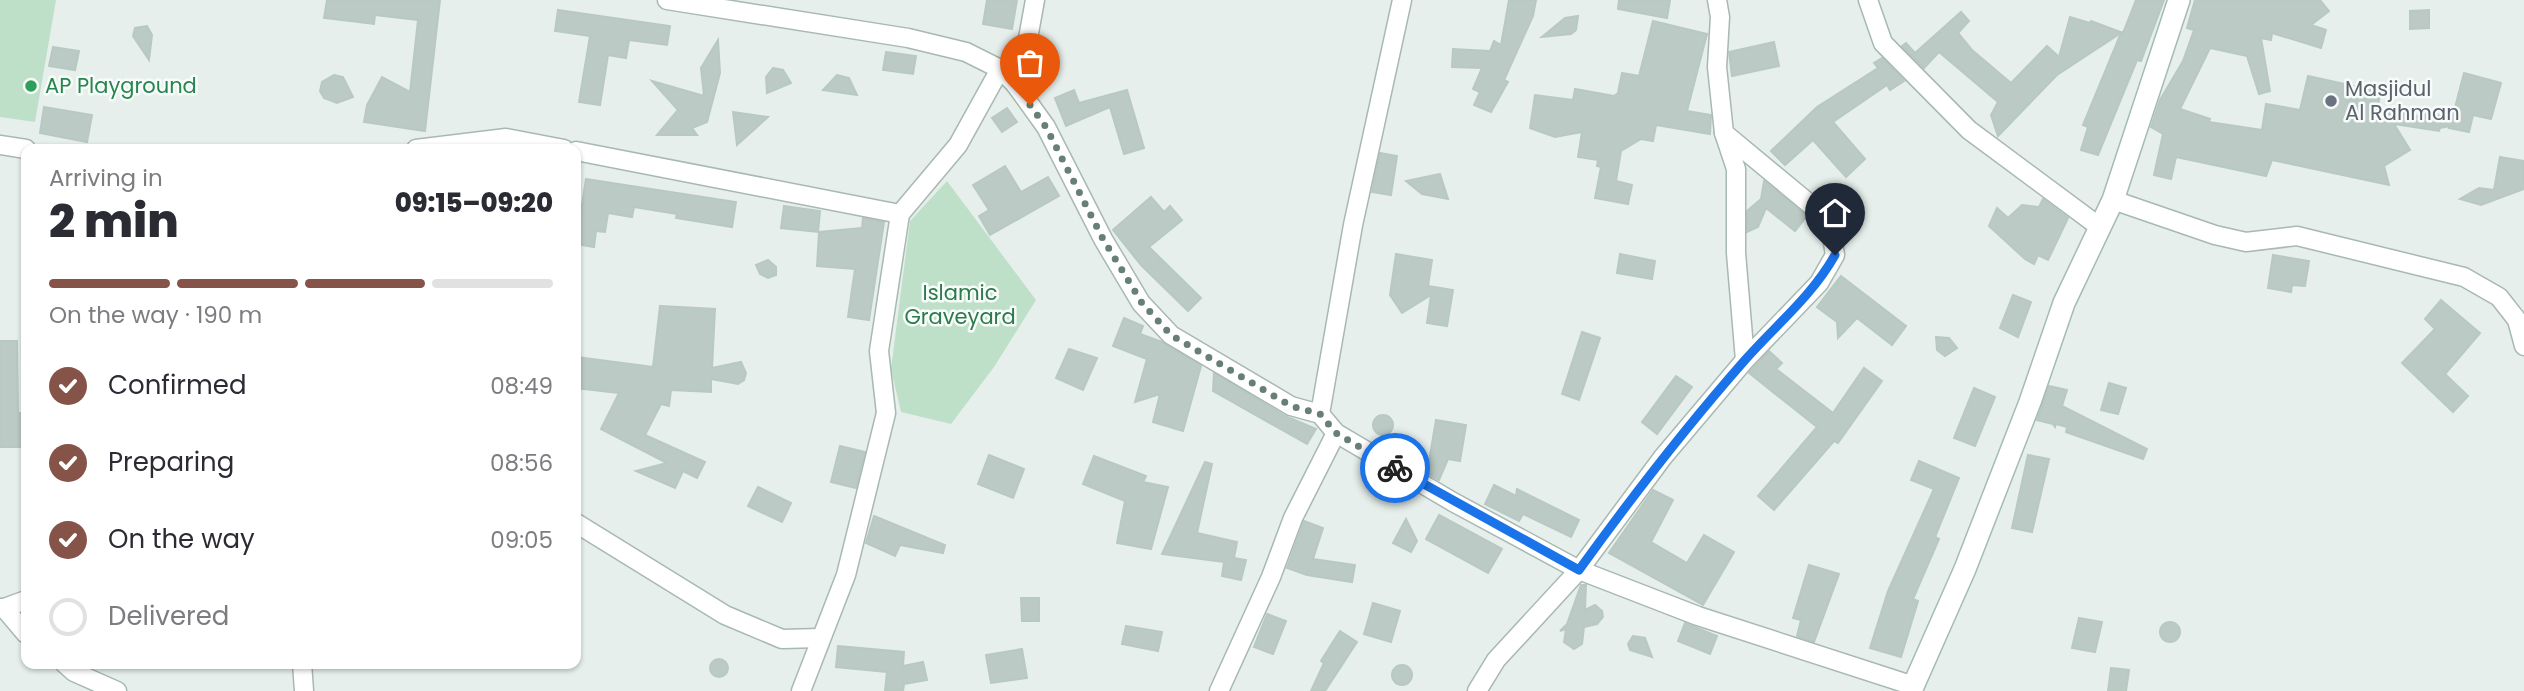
<!DOCTYPE html>
<meta charset="utf-8">
<style>
body{margin:0;font-family:Poppins,sans-serif;background:#f7f7f7;color:#2b2b33;height:100vh;display:flex;flex-direction:column;font-size:26px;white-space:nowrap}
*{box-sizing:border-box;margin:0}
p{font-size:23px;color:#7c7c81}
.icon{flex:none;width:38px;height:38px;fill:none;stroke:currentColor;stroke-width:2;stroke-linecap:round;stroke-linejoin:round}
.map{position:relative;flex:1;overflow:hidden}
.drawer{position:absolute;left:21px;top:144px;width:560px;height:525px;display:flex;flex-direction:column;background:#fff;border-radius:14px;box-shadow:0 2px 5px #0004}
.drawer>*{flex:none}
.pin{position:absolute;display:grid;place-items:center;width:60px;height:60px;color:#fff;margin:-72px -30px;border-radius:50% 50% 50% 0;rotate:-45deg;box-shadow:0 0 7px #0007}
.pin .icon{rotate:45deg}
.courier{position:absolute;display:grid;place-items:center;width:70px;height:70px;margin:-35px;border:5px solid #1a73e8;border-radius:50%;background:#fff;color:#222;box-shadow:0 2px 9px #0007}
.summary em{font-style:normal;font-weight:800}
.summary div{display:flex;flex-direction:column-reverse}
.summary{display:flex;align-items:center;justify-content:space-between;height:119px;padding:0 28px}
h1{font-size:46px;font-weight:800;line-height:52px}
.bar{display:grid;grid-template-columns:repeat(4,1fr);gap:10px 7px;align-content:center;height:84px;padding:0 28px}
.bar i{height:9px;border-radius:5px;background:#e1e1e2}
.bar .selected{background:#855347}
.bar p{grid-column:span 4}
ol{padding:0 28px;list-style:none}
li{display:flex;align-items:center;gap:21px;height:77px}
li p{margin-inline-start:auto}
li .icon{padding:7px;border-radius:50%;background:#855347;color:#fff;stroke-width:4}
li:last-child{color:#7c7c81}
li i{width:38px;height:38px;border:4px solid #e1e1e2;border-radius:50%}
.map>svg:first-child{display:block}
.green{fill:#bfe0c8}
.building{fill:#bbcac4;stroke:#b8c9c2;stroke-width:2}
.lines{fill:none;stroke-linecap:round;stroke-linejoin:round}
.street-casing{stroke:#a8b8b2;stroke-width:21}
.secondary-casing{stroke:#a4bbb3;stroke-width:24}
.street{stroke:#fff;stroke-width:18}
.secondary{stroke:#fff;stroke-width:21}
.done{stroke:#687f78;stroke-width:7;stroke-dasharray:0 12.6}
.route{stroke:#1a73e8;stroke-width:9}
.leisure-dot{fill:#2e9e5b;stroke:#f7fbf9;stroke-width:2.5}
.worship-dot{fill:#6b7280;stroke:#f7fbf9;stroke-width:2.5}
.labels{text-anchor:middle;stroke-width:5;stroke-linejoin:round;paint-order:stroke}
.leisure-label{font-size:21px;fill:#27864d;stroke:#f7fbf9;text-anchor:start}
.worship-label{font-size:21px;fill:#5b616d;stroke:#f7fbf9;text-anchor:start}
.park-label{font-size:21px;fill:#2d7a4b;stroke:#f7fbf9}
</style>
<div class="map">
<svg width="2524" height="691" viewBox="0 0 2524 691">
<rect width="100%" height="100%" fill="#e6efeb"/>
<g class="green">
<polygon points="0,0 56,0 35,122 0,117"/>
<polygon points="947,181 1036,300 994,367 951,424 901,412 891,369 910,221"/>
</g>
<g class="building">
<polygon points="327,0 440,0 425,131 364,122 367,105 382,77 410,92 418,20 375,15 374,24 324,18"/>
<polygon points="987,0 1017,0 1012,29 983,24"/>
<polygon points="1509,0 1536,0 1533,16 1504,80 1508,82 1491,112 1474,105 1480,92 1473,89 1482,68 1452,67 1453,49 1490,51 1494,41 1501,45"/>
<polygon points="1619,0 1670,0 1667,18 1618,9"/>
<polygon points="2136,0 2164,0 2141,61 2137,60 2098,155 2081,150 2088,127 2083,125 2121,33 2057,75 1998,136 1991,115 1998,102 1939,52 1924,68 1902,46 1906,43 1915,53 1961,12 1969,21 1958,33 1972,50 2011,83 2047,46 2059,57 2070,17 2090,23 2091,21 2123,33"/>
<polygon points="2195,0 2320,0 2329,11 2311,25 2326,30 2321,48 2272,33 2271,40 2261,38 2270,91 2259,94 2247,56 2210,48 2180,109 2210,119 2209,122 2262,130 2266,104 2300,110 2308,76 2381,92 2376,113 2400,108 2419,117 2429,113 2452,119 2464,73 2501,83 2491,119 2473,115 2469,132 2449,128 2450,126 2440,128 2439,131 2394,124 2410,150 2384,166 2389,185 2272,160 2266,176 2176,157 2171,179 2154,175 2163,134 2151,127 2160,100 2183,61 2194,30 2187,28"/>
<polygon points="558,10 670,26 667,45 629,40 626,58 608,55 600,105 579,102 590,36 555,31"/>
<polygon points="2429,10 2429,28 2410,29 2410,11"/>
<polygon points="1578,16 1576,30 1571,34 1542,37 1565,18"/>
<polygon points="1653,21 1707,34 1687,111 1711,115 1710,134 1656,125 1653,141 1641,139 1621,151 1616,181 1632,185 1628,204 1595,198 1601,167 1597,166 1598,160 1578,157 1582,132 1555,137 1530,128 1535,95 1573,100 1575,89 1614,96 1618,93 1622,73 1639,76"/>
<polygon points="147,26 152,35 149,60 133,36 135,28"/>
<polygon points="718,40 720,73 707,122 692,128 697,135 657,135 678,110 652,81 704,96 701,68"/>
<polygon points="1774,42 1779,66 1732,76 1729,52"/>
<polygon points="53,47 79,51 75,70 49,66"/>
<polygon points="886,52 916,56 913,74 883,70"/>
<polygon points="1882,58 1904,81 1890,90 1887,85 1833,122 1865,159 1846,177 1813,140 1785,165 1771,151 1817,107 1878,68 1874,63"/>
<polygon points="773,68 783,70 791,83 767,93 766,77"/>
<polygon points="334,75 343,77 353,97 337,103 324,98 320,91 322,82"/>
<polygon points="837,75 849,78 857,95 823,90"/>
<polygon points="1074,90 1079,103 1127,90 1144,148 1124,154 1110,107 1066,126 1055,98"/>
<polygon points="44,107 92,115 87,142 40,133"/>
<polygon points="1007,108 1017,122 1002,132 992,118"/>
<polygon points="733,112 768,117 737,145"/>
<polygon points="1380,153 1397,156 1391,195 1372,192"/>
<polygon points="2500,157 2524,161 2524,189 2481,205 2460,199 2479,188 2494,190"/>
<polygon points="1005,166 1021,192 1048,177 1059,196 990,235 979,216 989,210 973,185"/>
<polygon points="1440,174 1448,199 1422,194 1406,181"/>
<polygon points="586,179 736,202 732,227 676,218 677,214 634,207 632,217 608,213 605,232 596,231 594,247 576,244"/>
<polygon points="1764,181 1807,216 1795,231 1766,208 1758,227 1747,232 1747,211 1761,199"/>
<polygon points="1151,197 1164,212 1170,206 1182,220 1149,247 1201,298 1188,311 1141,265 1113,230"/>
<polygon points="2043,199 2068,218 2048,260 2038,255 2034,264 2025,259 1989,226 1997,208 2008,218 2022,205 2039,207"/>
<polygon points="784,206 820,211 818,232 781,228"/>
<polygon points="863,218 884,222 869,320 848,317 855,269 817,266 819,232 862,228"/>
<polygon points="1396,254 1432,260 1428,286 1453,290 1447,326 1427,323 1431,295 1402,313 1390,295"/>
<polygon points="1620,254 1655,261 1652,279 1617,273"/>
<polygon points="2273,255 2309,261 2305,286 2292,285 2291,292 2268,288"/>
<polygon points="768,260 776,267 776,275 768,278 760,274 756,265"/>
<polygon points="1841,276 1906,326 1892,345 1857,318 1838,338 1837,322 1817,307"/>
<polygon points="2013,295 2031,302 2018,337 2000,328"/>
<polygon points="2441,300 2480,333 2445,374 2468,396 2453,412 2402,363 2435,329 2425,319"/>
<polygon points="660,306 715,309 712,368 741,362 746,373 744,380 738,384 711,379 711,392 671,390 669,406 661,404 645,435 705,462 697,478 683,471 675,488 636,471 667,463 601,429 619,393 576,388 576,357 653,367"/>
<polygon points="1124,318 1143,326 1140,334 1162,342 1201,366 1183,431 1153,422 1160,394 1135,402 1147,359 1113,346"/>
<polygon points="1582,332 1600,338 1579,400 1562,394"/>
<polygon points="1936,337 1949,338 1957,348 1945,356 1937,350"/>
<polygon points="0,341 17,341 18,413 26,413 26,447 0,447"/>
<polygon points="1069,349 1097,358 1083,390 1056,378"/>
<polygon points="1769,351 1782,363 1776,369 1833,413 1864,368 1882,381 1838,443 1834,441 1774,510 1758,496 1817,427 1749,373"/>
<polygon points="1214,373 1285,416 1316,429 1307,444 1213,391"/>
<polygon points="1676,376 1692,387 1657,434 1642,422"/>
<polygon points="2109,383 2126,388 2118,414 2101,410"/>
<polygon points="2049,386 2067,390 2062,406 2147,449 2143,459 2066,432 2067,427 2056,424 2055,427 2053,424 2037,420"/>
<polygon points="1974,388 1995,397 1975,446 1954,438"/>
<circle cx="1383" cy="425" r="10"/>
<polygon points="1436,420 1466,425 1460,461 1448,459 1439,480 1427,473"/>
<polygon points="840,446 865,452 856,488 831,482"/>
<polygon points="989,455 1024,469 1013,498 978,484"/>
<polygon points="2028,455 2049,459 2032,532 2012,528"/>
<polygon points="1094,456 1146,476 1143,482 1168,487 1151,549 1117,543 1125,501 1083,484"/>
<polygon points="1919,461 1959,478 1935,537 1939,539 1913,599 1918,601 1901,657 1870,648 1888,591 1934,489 1911,480"/>
<polygon points="1205,462 1212,464 1197,533 1237,542 1234,558 1246,560 1241,580 1222,576 1224,562 1162,554"/>
<polygon points="1494,485 1516,496 1517,489 1579,520 1571,537 1523,514 1519,521 1485,504"/>
<polygon points="758,487 791,503 782,522 748,506"/>
<polygon points="1653,490 1673,500 1651,542 1687,563 1704,535 1734,552 1703,605 1609,553"/>
<polygon points="1439,515 1502,549 1488,573 1426,539"/>
<polygon points="874,516 945,545 943,553 900,545 895,556 866,543"/>
<polygon points="1406,519 1417,541 1411,552 1393,543"/>
<polygon points="1304,521 1323,528 1313,559 1355,565 1352,582 1307,575 1287,568"/>
<polygon points="1809,565 1839,574 1814,642 1797,636 1801,620 1793,618"/>
<polygon points="1581,585 1586,585 1585,610 1595,605 1602,611 1603,617 1597,624 1584,627 1582,644 1574,649 1564,642 1566,629 1560,631 1567,624"/>
<polygon points="1021,598 1039,598 1039,621 1022,621"/>
<polygon points="1373,603 1400,611 1391,642 1364,634"/>
<polygon points="1267,614 1286,621 1273,654 1254,647"/>
<polygon points="2079,618 2102,622 2095,652 2072,648"/>
<circle cx="2170" cy="632" r="10"/>
<polygon points="1685,623 1717,636 1710,654 1678,641"/>
<polygon points="1126,626 1162,632 1158,651 1122,644"/>
<polygon points="1340,631 1357,642 1325,691 1311,691 1324,663 1321,661"/>
<polygon points="1633,636 1645,638 1652,657 1630,650 1628,644"/>
<polygon points="838,646 904,652 903,666 923,662 927,680 904,684 903,691 885,691 887,672 836,667"/>
<polygon points="1022,649 1027,678 991,683 986,655"/>
<circle cx="719" cy="668" r="9"/>
<circle cx="1402" cy="675" r="10"/>
<polygon points="2111,668 2129,670 2126,691 2108,691"/>
</g>
<g class="lines">
<g class="street-casing">
<g id="street">
<polyline points="667,0 908,38 966,52 1000,69 1015,84 1046,127 1103,239 1141,303 1171,335 1291,406 1320,414 1336,433 1453,502 1579,570 1698,616 1914,686"/>
<polyline points="1868,0 1883,43 1969,130 2101,228"/>
<polyline points="1015,84 1025,55 1035,0"/>
<polyline points="1724,133 1736,169 1736,253 1745,360"/>
<polyline points="0,145 26,149"/>
<polyline points="416,149 506,138 564,149"/>
<polyline points="576,151 900,214"/>
<polyline points="2113,200 2215,235 2246,242 2297,236 2464,277 2499,297 2517,320 2524,346"/>
<polyline points="1320,414 1353,225 1402,0"/>
<polyline points="576,523 725,615 782,639 820,638"/>
<polyline points="0,608 4,608 26,634"/>
<polyline points="4,608 26,600"/>
<polyline points="64,663 74,672 117,691"/>
<polyline points="302,663 304,691"/>
<polyline points="801,691 846,575 886,413 879,351 900,214 958,145 1000,69"/>
<polyline points="1219,691 1271,577 1293,518 1336,433"/>
<polyline points="1477,691 1496,660 1579,570 1663,457 1745,360 1819,283 1835,255 1831,230 1817,210 1724,133 1717,67 1720,17 1717,0"/>
</g>
</g>
<g class="secondary-casing">
<polyline id="secondary" points="1911,691 1965,569 2030,402 2064,303 2113,200 2179,0"/>
</g>
<use href="#street" class="street"/>
<use href="#secondary" class="secondary"/>
</g>
<g class="lines">
<polyline class="done" points="1030,105 1046,127 1103,239 1142,303 1171,335 1291,406 1320,414 1336,433 1395,468"/>
<path class="route" d="M1395,468L1579,570C1631,498 1686,427 1745,360C1776,325 1812,296 1835,255"/>
</g>
<circle class="leisure-dot" cx="31" cy="86" r="7"/>
<circle class="worship-dot" cx="2331" cy="101" r="7"/>
<g class="labels">
<g class="leisure-label">
<text x="45" y="93">AP Playground</text>
</g>
<g class="worship-label">
<text x="2345" y="96">Masjidul<tspan x="2345" dy="24">Al Rahman</tspan></text>
</g>
<g class="park-label">
<text x="960" y="300">Islamic<tspan x="960" dy="24">Graveyard</tspan></text>
</g>
</g>
</svg>
<div class="pin" style="left:1030px;top:105px;background:#ea580c"><svg class="icon" aria-label="bag" viewBox="0 0 24 24"><path d="M5 8h14l-1 12H6zM9 8a3 3 0 0 1 6 0"/></svg></div>
<div class="pin" style="left:1835px;top:255px;background:#1f2937"><svg class="icon" aria-label="home" viewBox="0 0 24 24"><path d="M3 11l9-7 9 7M6 9v11h12V9"/></svg></div>
<div class="courier" style="left:1395px;top:468px"><svg class="icon" aria-label="bike" viewBox="0 0 24 24"><circle cx="6" cy="16" r="4"/><circle cx="18" cy="16" r="4"/><path d="M6 16l4-8h5l3 8M10 8l3 8H6M13 5h3"/></svg></div>
<section class="drawer">
<div class="summary"><div><h1>2 min</h1><p>Arriving in</p></div><em>09:15–09:20</em></div>
<div class="bar"><i class="selected"></i><i class="selected"></i><i class="selected"></i><i></i><p>On the way · 190 m</p></div>
<ol>
<li><svg class="icon" aria-label="check" viewBox="0 0 24 24"><path d="M5 12l5 5 9-10"/></svg>Confirmed<p>08:49</p></li>
<li><svg class="icon" aria-label="check" viewBox="0 0 24 24"><path d="M5 12l5 5 9-10"/></svg>Preparing<p>08:56</p></li>
<li><svg class="icon" aria-label="check" viewBox="0 0 24 24"><path d="M5 12l5 5 9-10"/></svg>On the way<p>09:05</p></li>
<li><i></i>Delivered</li>
</ol>
</section>
</div>
